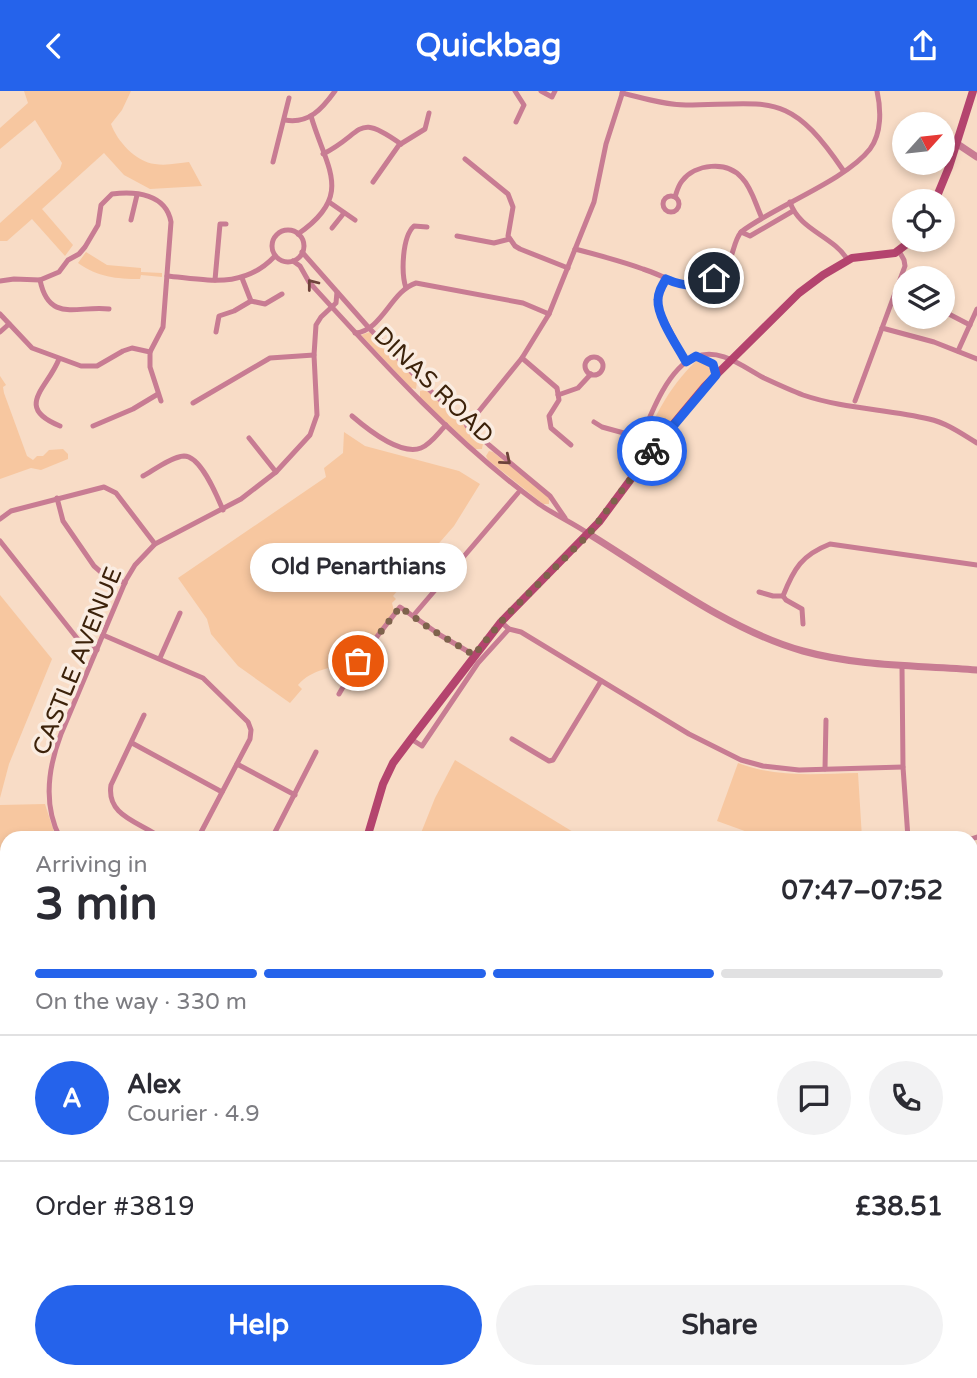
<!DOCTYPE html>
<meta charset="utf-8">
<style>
body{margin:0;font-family:"Varela Round",sans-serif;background:#f2f2f3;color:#2b2b33;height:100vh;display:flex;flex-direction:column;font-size:26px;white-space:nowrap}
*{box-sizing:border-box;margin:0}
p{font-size:23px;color:#7c7c81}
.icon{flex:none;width:38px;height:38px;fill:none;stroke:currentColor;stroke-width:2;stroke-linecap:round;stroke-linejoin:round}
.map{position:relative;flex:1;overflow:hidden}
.side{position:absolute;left:0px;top:740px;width:978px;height:548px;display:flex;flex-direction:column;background:#fff;border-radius:21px 21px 0 0;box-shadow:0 4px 10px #0003}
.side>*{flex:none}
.needle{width:46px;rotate:63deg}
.buttons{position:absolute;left:892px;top:21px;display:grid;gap:14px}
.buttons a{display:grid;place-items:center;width:63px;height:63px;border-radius:50%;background:#fff;box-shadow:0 4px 10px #0003;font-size:35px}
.pin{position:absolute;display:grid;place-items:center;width:60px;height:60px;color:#fff;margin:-30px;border:4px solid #fff;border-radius:50%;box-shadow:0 2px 7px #0007}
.courier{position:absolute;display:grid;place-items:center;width:70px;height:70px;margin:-35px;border:5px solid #2563eb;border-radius:50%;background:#fff;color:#222;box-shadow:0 2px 9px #0007}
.bubble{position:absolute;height:49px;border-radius:24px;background:#fff;box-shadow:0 4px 10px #0003;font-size:23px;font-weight:700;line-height:49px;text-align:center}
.headline em{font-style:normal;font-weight:700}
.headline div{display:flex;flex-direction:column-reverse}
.headline{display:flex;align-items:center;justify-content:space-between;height:119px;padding:0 35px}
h1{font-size:46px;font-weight:700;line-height:52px}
.bar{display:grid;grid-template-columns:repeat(4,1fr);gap:10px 7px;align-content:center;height:84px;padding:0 35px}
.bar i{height:9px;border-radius:5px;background:#e1e1e2}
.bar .on{background:#2563eb}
.bar p{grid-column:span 4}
.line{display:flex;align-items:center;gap:18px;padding:0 35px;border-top:2px solid #e1e1e2}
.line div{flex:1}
.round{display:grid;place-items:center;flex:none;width:74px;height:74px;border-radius:37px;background:#f2f2f3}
.button{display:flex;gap:14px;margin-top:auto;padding:14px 35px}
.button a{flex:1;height:80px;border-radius:42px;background:#2563eb;color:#fff;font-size:28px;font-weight:700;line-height:80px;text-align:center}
.button a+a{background:#f2f2f3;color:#2b2b33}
header{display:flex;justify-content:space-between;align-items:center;height:91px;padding:0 35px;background:#2563eb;color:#fff;font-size:32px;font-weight:700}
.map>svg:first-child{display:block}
.green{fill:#f7c7a0}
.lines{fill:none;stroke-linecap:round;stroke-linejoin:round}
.minor{stroke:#c87c93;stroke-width:5}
.tertiary{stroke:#c87c93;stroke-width:7}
.secondary{stroke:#b4446e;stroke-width:8}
.oneway{stroke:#6d423a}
.done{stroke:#7e634c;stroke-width:7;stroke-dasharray:0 12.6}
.route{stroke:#2563eb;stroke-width:9}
.labels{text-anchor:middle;stroke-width:7;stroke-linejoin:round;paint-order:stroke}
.street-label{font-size:24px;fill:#3c220a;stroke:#faece1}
</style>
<header><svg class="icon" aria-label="back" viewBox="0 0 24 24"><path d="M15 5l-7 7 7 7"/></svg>Quickbag<svg class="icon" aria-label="share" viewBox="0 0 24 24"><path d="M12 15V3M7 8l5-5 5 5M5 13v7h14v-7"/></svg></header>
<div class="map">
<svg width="977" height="1287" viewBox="0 0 977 1287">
<rect width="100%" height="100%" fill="#f8dcc6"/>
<g class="green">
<path d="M24,0H131L122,19L111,33C117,50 136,71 155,73C166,75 179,72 189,71L202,95L150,98L124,84L104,62L42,118L73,154L65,165L32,128L7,150H0V132L60,78L62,72L35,29L0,58V37L28,12Z"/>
<path d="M86,161L107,174L141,177V181L162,182V186L141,184L140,188C116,188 98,186 78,172Z"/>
<polygon points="370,241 417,290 416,298 411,297 361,244"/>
<path d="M696,270C704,271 709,272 712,280L708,287L651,355L637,367C652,330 667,298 696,270Z"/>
<polygon points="0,285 6,294 3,296 4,302 27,365 33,369 37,365 43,365 49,359 63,358 68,363 68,368 41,379 31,377 0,388"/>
<polygon points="426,299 483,352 482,358 475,358 420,307 420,300"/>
<path d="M344,341L365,355L459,380L480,393L454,435L393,505L396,508L392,512L394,520C380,538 368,559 348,569C328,580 313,577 298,594L302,598L290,612L238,575L211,543L207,528L178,487L326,386L324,377L343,362Z"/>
<polygon points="489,360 493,361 549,406 549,413 543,413 488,369 486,365"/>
<polygon points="0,504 52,568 9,673 0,707"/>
<polygon points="455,669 583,747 419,747 435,707"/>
<path d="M738,672C777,687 817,683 858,682L862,747H753V743L717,730Z"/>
<polygon points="45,713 56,747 7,747 7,1194 0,1193 0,714"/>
<polygon points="522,1281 719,1281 721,1285 732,1281 734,1287 525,1287"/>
</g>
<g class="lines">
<g class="minor">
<polyline points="515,0 524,14 516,31"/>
<polyline points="541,0 552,6 555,0"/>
<path d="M622,2C643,7 665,14 686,14C773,13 789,0 843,79"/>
<path d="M285,29C309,33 322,18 335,0"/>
<path d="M323,63C365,42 355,20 401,53"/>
<polyline points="465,68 508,103 513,116 508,145 515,155 520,158 568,177"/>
<polyline points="273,71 289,7"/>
<polyline points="373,91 399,54 425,38 429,22"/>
<circle cx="671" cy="113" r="8"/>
<path d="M675,106C677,100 678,95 682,90C695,73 727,69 742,87C752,97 756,115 762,127"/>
<polyline points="329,111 355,129"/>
<path d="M790,111C799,139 833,145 847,168"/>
<polyline points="131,129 137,104"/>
<polyline points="332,137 344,122"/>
<circle cx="288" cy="155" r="16"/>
<polyline points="741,141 750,145 793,120"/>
<path d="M298,143C355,104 326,77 311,25"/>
<polyline points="457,145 494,152 510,148"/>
<path d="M575,158C598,164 621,170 643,178C674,188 700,211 726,175C734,165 733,151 741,141C775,115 845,90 870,58C882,42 881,18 877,0"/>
<polyline points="302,161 369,237 423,293 489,354 550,405 565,427"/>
<path d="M293,170L300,175L309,191C381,270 453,350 539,413C555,424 573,432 589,443"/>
<path d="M167,185C209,189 244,198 275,165"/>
<polyline points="242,187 251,210 265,213 282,203"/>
<polyline points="666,188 660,199 658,216 686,271"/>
<path d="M40,189C49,233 78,214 109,218"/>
<polyline points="215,189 220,133 226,133"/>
<path d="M0,190L14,188L40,189L59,181L68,169L79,163L85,156L98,134L101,114L112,103C136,100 166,103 171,131L163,236L150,261"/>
<path d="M406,197C401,182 402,146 414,135L427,136"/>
<polyline points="943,220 970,234"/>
<polyline points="0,223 32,257 81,275 97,275 123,260 132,257 150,261 150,276 161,310"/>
<polyline points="882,237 934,251 977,268"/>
<polyline points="0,241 9,233"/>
<polyline points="216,241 219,225 234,220 251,210"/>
<path d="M355,242C382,240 391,200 416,192L523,212L549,223"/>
<polyline points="958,260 977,218"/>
<polyline points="699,266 713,273 716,284"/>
<circle cx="594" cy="275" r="9"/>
<polyline points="522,267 557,297 559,309 549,325 551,337 571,354"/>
<path d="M59,268C48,297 13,316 60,335"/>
<polyline points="558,304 578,297 591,283"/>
<polyline points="855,310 905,175 904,169 899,160"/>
<polyline points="193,312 270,267 314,264"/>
<path d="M352,325C366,337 400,365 421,357C431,353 439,341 446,334"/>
<polyline points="594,331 602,336 642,347"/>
<polyline points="93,335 133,318 158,303"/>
<polyline points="467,335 522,267 549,223 594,111 606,53 623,0"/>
<polyline points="249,347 276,381"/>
<path d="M632,369C645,340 663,279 695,266C720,256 743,276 764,287C777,293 790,299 803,304C844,318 888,318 929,328C947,332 962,343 977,352"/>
<path d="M143,385C154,379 171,366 184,365C201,365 217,405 223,419"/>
<polyline points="57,407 63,430 94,475 102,482 125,492"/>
<polyline points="0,428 11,420 104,396 116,402 155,453"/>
<polyline points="0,450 80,551 97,559"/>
<polyline points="759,501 773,505 783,505"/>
<polyline points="413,525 518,402"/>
<polyline points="501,531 509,538 521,541 689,643 741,669 763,675 799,679 903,676"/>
<path d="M803,533L802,518L786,509L783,505C794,477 802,464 830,453L977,474"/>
<polyline points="103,544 203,587 248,631 251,639 250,648 198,747"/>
<polyline points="160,567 180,522"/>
<polyline points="902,576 903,676 908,747"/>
<polyline points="339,603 358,570 400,516 440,544 474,564"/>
<path d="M144,624L111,694C106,726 141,731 161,747"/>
<polyline points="411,648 422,655 478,572 509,538"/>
<polyline points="512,648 549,670 553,669 601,590"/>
<polyline points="132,652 222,701"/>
<polyline points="237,673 295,704"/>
<polyline points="825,678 826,629"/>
<path d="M60,747C43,714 48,677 61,643L126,489L135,474L155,453L241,408L276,381L310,344L317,324L314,264L316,234L321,226L336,212L337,201"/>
<polyline points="272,747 316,661"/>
<polyline points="971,748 977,746"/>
<polyline points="971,964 977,961"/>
<polyline points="971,1172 977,1171"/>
<polyline points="353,1281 356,1287"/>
<polyline points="430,1281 433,1287"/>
<polyline points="520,1281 523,1287"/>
<polyline points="738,1282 741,1287"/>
<polyline points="10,1287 15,1281"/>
<polyline points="61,1287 62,1281"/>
<polyline points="105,1287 138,1287"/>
<polyline points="162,1287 177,1281"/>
<polyline points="239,1287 252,1281"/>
<polyline points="391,1287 406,1281"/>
<polyline points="745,1287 761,1281"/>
</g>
<g class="tertiary">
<polyline points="956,52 977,66"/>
<path d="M589,443C654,483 730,540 803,560C861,576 918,574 977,579"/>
<polyline points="971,876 977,872"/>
<polyline points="971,1056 977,1055"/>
<polyline points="971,1244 977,1245"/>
</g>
<g class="secondary">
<polyline points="935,110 949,76 973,0"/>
<polyline points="367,747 383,693 393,672 411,648 501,531 599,431 660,349 705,295 799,202 823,184 852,167 895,162 912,149"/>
<polyline points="0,1234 7,1233"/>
</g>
</g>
<defs><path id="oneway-chevron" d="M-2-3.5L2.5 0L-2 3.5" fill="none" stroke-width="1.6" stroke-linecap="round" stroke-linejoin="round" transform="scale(1.75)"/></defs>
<g class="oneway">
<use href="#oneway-chevron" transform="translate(312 193) rotate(-128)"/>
<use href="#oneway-chevron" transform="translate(506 369) rotate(40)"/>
</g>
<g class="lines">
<polyline class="done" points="358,570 400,516 432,539 474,564 506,525 589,443 652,360"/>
<path class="route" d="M652,360L716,284L713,273L696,265L686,271C678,256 657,226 658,209C658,201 662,195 666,188C682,195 699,198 714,187"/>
</g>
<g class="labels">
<g class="street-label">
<text transform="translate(434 294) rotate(44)" y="8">DINAS ROAD</text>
<text transform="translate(77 570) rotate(-68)" y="8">CASTLE AVENUE</text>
</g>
</g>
</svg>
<div class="buttons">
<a><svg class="needle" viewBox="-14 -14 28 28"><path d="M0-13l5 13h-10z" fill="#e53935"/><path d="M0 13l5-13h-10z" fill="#7c7c81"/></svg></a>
<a><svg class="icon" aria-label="locate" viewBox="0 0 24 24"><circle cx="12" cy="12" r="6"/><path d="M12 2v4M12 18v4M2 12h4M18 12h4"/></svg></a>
<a><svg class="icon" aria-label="layers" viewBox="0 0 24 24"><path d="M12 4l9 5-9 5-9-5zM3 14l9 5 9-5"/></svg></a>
</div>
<div class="pin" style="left:358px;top:570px;background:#ea580c"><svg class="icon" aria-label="bag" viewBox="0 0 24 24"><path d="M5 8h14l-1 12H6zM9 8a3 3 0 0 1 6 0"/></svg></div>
<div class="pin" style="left:714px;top:187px;background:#1f2937"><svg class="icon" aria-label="home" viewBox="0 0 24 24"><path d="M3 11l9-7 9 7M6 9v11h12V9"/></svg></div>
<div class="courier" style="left:652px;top:360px"><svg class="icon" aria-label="bike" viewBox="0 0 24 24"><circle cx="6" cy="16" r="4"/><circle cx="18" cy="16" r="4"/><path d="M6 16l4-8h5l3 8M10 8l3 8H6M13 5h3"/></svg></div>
<div class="bubble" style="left:250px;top:452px;width:217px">Old Penarthians</div>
<section class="side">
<div class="headline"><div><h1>3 min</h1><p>Arriving in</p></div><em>07:47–07:52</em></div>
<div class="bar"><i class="on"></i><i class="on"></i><i class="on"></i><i></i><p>On the way · 330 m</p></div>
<div class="line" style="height:126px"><b class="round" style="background:#2563eb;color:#fff">A</b><div><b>Alex</b><p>Courier · 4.9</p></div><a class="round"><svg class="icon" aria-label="chat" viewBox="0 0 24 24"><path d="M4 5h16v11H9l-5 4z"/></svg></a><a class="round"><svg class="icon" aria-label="phone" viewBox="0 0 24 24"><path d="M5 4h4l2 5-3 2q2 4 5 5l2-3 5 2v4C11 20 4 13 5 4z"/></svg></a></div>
<div class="line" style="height:91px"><div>Order #3819</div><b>£38.51</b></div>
<div class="button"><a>Help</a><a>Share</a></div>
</section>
</div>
